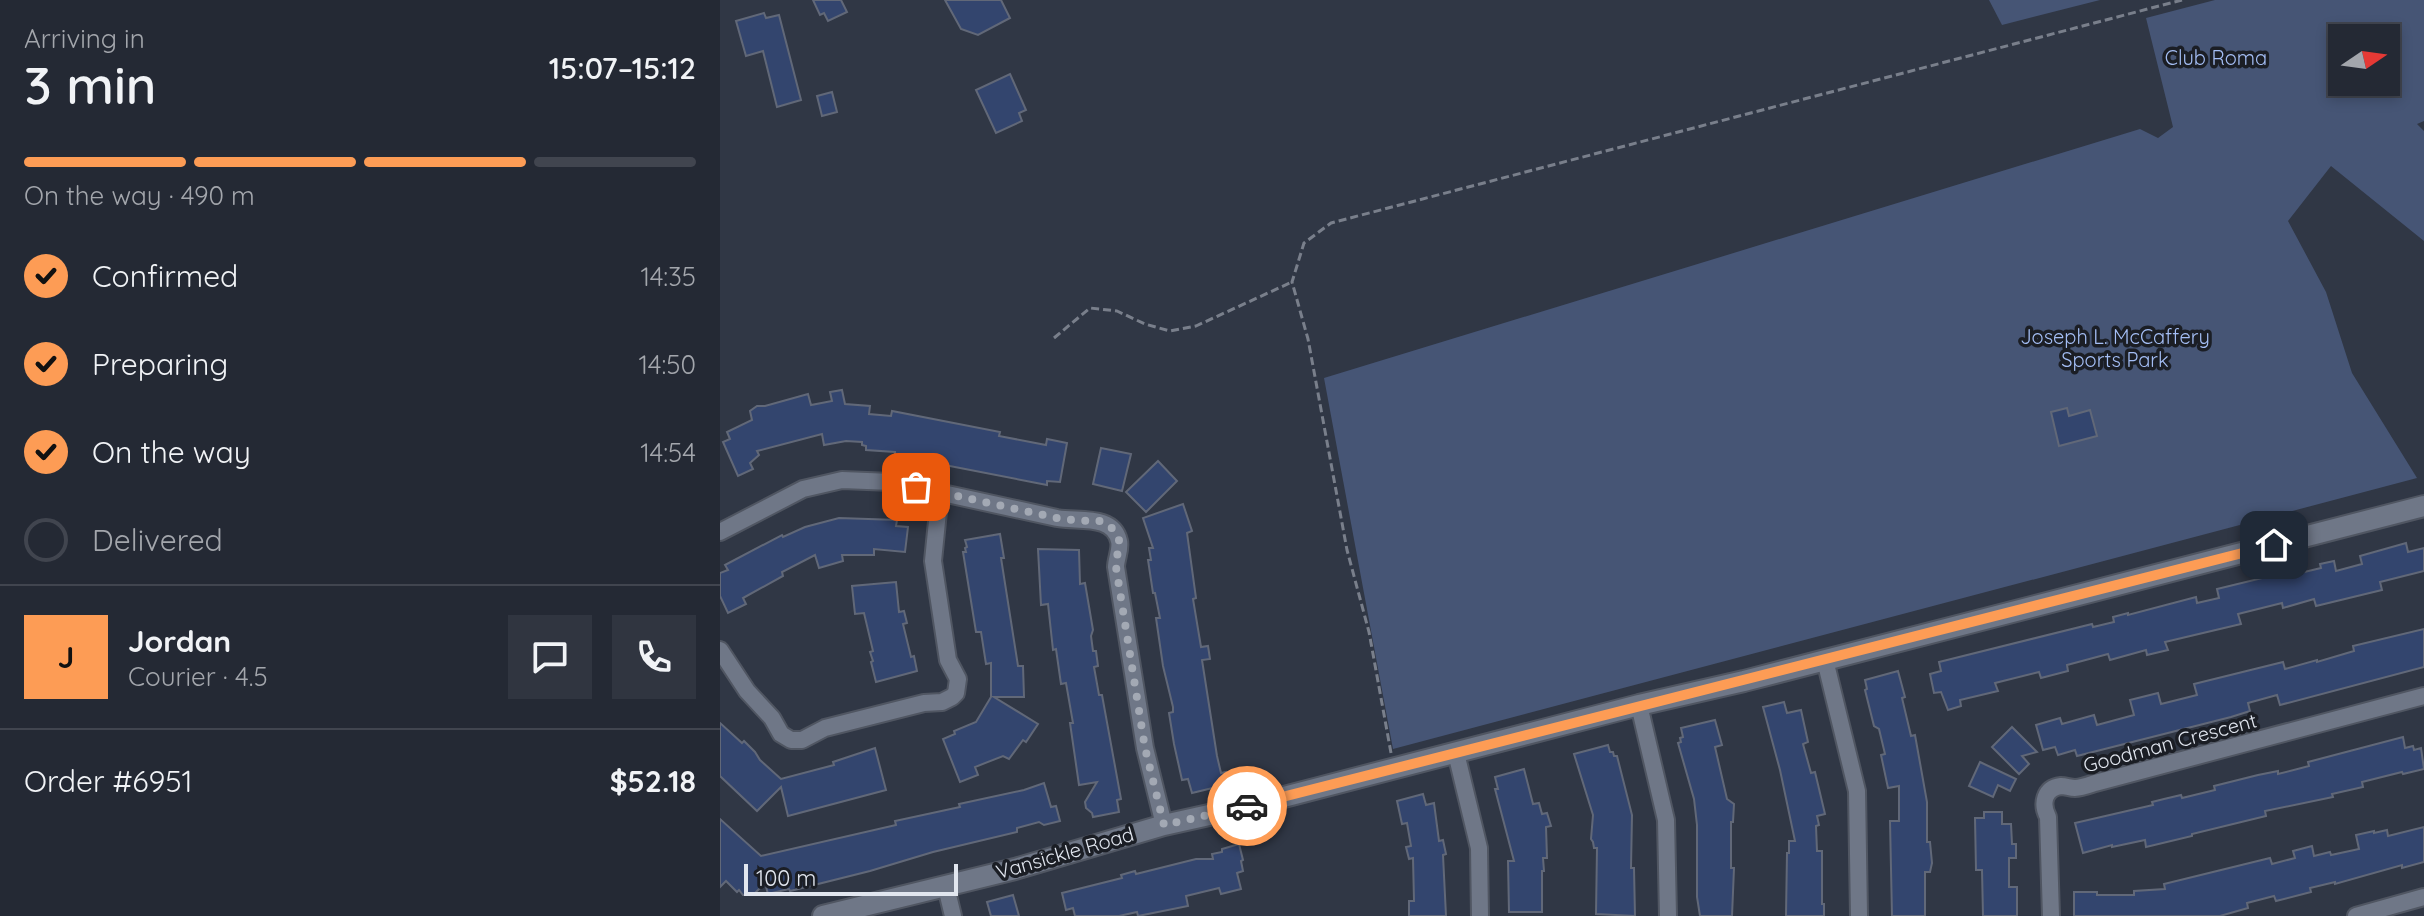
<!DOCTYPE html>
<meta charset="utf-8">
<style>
body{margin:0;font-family:Quicksand,sans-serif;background:#303540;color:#f1f3f6;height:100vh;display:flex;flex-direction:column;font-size:30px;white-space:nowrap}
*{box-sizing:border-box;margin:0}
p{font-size:26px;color:#a3a6ac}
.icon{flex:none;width:44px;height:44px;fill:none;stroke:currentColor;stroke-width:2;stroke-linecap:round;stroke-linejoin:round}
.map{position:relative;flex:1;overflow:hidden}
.drawer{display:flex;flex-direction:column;background:#242934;width:720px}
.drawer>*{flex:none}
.needle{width:52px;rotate:77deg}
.fabs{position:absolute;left:1608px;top:24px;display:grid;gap:16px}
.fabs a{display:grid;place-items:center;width:72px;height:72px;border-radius:0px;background:#242934;box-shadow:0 4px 12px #0003,0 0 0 2px #41454f;font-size:40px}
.scale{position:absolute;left:24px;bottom:20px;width:214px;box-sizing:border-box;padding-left:8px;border:4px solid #e1e6ef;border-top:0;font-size:22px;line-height:28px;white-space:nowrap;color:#e1e6ef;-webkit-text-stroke:6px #1b1e25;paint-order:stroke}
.pin{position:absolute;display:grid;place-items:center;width:68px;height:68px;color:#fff;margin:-34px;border-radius:16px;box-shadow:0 4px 12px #0006}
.courier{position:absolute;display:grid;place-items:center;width:80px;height:80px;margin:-40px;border:6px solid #fd9c55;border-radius:50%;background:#fff;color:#222;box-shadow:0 2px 10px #0007}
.summary em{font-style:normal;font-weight:600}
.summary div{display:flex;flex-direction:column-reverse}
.summary{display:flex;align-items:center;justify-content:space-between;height:136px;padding:0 24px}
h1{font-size:52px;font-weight:600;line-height:60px}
.bar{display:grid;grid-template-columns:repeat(4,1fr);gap:12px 8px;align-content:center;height:96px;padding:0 24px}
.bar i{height:10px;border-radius:6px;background:#41454f}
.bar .current{background:#fd9c55}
.bar p{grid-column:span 4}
.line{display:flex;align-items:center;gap:20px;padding:0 24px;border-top:2px solid #41454f}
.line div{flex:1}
.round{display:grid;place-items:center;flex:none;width:84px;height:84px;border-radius:0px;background:#303540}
ol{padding:0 24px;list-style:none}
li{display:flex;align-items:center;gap:24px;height:88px}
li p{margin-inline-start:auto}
li .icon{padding:8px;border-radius:50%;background:#fd9c55;color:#111;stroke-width:4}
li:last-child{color:#a3a6ac}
li i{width:44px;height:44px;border:4px solid #41454f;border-radius:50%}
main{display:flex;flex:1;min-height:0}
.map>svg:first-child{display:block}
.green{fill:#465575;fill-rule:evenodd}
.building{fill:#33456e;stroke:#616878;stroke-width:2}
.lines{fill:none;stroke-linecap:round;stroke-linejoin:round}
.minor-casing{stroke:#505662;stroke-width:20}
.tertiary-casing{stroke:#505662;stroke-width:24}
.path{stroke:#797f8b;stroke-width:3;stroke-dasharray:8 4;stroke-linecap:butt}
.minor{stroke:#6f7787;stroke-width:16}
.tertiary{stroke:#6f7787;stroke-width:20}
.done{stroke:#a3a9b4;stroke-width:8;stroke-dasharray:0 14.4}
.route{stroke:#fd9c55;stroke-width:10}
.labels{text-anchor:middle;stroke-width:7;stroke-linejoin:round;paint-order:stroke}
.park-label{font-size:20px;fill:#a4bef5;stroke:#1b1e25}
.street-label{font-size:20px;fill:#e1e6ef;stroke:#1b1e25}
</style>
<main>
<section class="drawer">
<div class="summary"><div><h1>3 min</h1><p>Arriving in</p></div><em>15:07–15:12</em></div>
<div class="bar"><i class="current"></i><i class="current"></i><i class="current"></i><i></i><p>On the way · 490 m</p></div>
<ol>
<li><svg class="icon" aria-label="check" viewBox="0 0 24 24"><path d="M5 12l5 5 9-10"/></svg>Confirmed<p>14:35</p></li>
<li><svg class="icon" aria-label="check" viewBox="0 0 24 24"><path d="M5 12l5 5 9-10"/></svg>Preparing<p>14:50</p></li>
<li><svg class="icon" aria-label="check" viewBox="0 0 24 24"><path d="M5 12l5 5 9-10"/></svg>On the way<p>14:54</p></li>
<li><i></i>Delivered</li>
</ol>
<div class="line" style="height:144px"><b class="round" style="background:#fd9c55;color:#111">J</b><div><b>Jordan</b><p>Courier · 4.5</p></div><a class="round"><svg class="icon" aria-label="chat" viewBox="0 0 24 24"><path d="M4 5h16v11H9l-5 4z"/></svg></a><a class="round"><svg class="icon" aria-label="phone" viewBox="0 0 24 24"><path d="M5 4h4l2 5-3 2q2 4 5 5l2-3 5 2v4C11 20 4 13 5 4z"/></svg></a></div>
<div class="line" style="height:104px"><div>Order #6951</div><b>$52.18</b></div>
</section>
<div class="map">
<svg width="1704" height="916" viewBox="0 0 1704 916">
<rect width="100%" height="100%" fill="#303745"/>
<g class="green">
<polygon points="1269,0 1380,0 1282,25"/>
<path d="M1495,0H1704V121L1697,124L1704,131V241L1611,166L1568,221L1606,292L1632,373L1697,478L673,749L604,378L1420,129L1438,138L1453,127L1426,18ZM1622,38H1666V82H1622Z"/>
</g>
<g class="building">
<polygon points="93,0 121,0 127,12 108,21 104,13 100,15"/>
<polygon points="225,0 281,0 290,18 258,35 241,29"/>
<polygon points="44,13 46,18 59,15 81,100 57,107 43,51 26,56 16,21"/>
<polygon points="290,74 306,110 299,113 302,121 276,133 256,90"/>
<polygon points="112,92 117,112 102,116 97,96"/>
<polygon points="122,390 125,404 150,406 149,414 171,416 172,411 280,432 279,436 326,445 327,439 347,443 340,482 327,481 327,485 204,461 175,454 175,452 146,450 146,446 142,445 142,442 126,441 104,445 102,434 37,451 39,455 30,463 33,469 18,476 3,442 10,439 7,432 32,420 30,411 37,406 45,406 88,394 91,405 112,401 110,392"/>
<polygon points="1347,408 1349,416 1370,410 1377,436 1339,446 1331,412"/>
<polygon points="381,448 411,454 402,491 373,484"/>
<polygon points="438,461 457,481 426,512 406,492"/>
<polygon points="463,504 472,531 467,533 476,598 473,599 481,647 488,646 490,659 482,660 497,756 501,773 506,772 509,784 472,793 468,779 462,780 454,744 449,713 453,712 453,707 443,666 436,618 440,618 435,593 433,593 428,560 431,560 429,548 433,548 423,518"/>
<polygon points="119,518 177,520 176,526 188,527 185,552 154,549 154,555 122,555 123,561 99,568 95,555 62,572 63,576 23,598 26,604 8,613 0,596 0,573 8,570 5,565 62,535 63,537 85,527"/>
<polygon points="280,534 284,558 281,558 298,666 303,666 304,697 274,697 318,724 306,742 303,740 289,759 283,756 255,767 258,775 240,782 223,739 235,734 234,731 256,722 271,697 271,663 266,664 261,632 256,632 243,552 246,552 245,548 247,547 245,540"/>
<polygon points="1686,543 1688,552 1704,548 1704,571 1660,582 1662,590 1596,606 1594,599 1563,608 1562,603 1518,614 1521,624 1445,642 1448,650 1427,655 1426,650 1390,660 1388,654 1347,665 1348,671 1321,678 1319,672 1275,683 1278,691 1240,700 1241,706 1228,710 1221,692 1214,693 1210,674 1221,671 1219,662 1372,624 1373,627 1394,622 1393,617 1408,613 1408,615 1476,597 1477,603 1499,598 1497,589 1579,569 1580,573 1601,568 1600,564 1614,561 1616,571 1642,564 1640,556"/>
<polygon points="318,549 359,550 360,584 365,583 373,630 371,636 373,651 376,651 378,666 374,667 379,695 382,695 401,799 397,800 399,812 373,817 372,813 366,808 365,802 377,782 359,785 350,723 353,723 346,683 341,684 336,649 333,650 328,604 321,605"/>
<polygon points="176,582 179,612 184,611 187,623 183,624 191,657 194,656 197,671 156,682 151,662 153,661 150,652 153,651 144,613 135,614 132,586"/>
<polygon points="1704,629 1704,667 1560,705 1557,695 1528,703 1530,711 1511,717 1357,756 1355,750 1338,755 1335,747 1323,750 1316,725 1340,718 1342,724 1374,715 1377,725 1414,715 1410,700 1438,693 1441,704 1477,695 1474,684 1563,662 1565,669 1597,660 1597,662 1634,651 1633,646"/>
<polygon points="1178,671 1185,697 1182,698 1191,736 1195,735 1207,802 1207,842 1210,842 1212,863 1210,872 1205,872 1205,916 1172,916 1170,821 1179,821 1179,786 1168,788 1161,755 1165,754 1159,729 1154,726 1145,690 1147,689 1145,680"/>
<polygon points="1064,702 1067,713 1081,710 1088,742 1083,744 1091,773 1095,772 1105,814 1097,816 1099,825 1096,826 1097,851 1102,851 1102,904 1104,904 1104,916 1066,916 1067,853 1069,853 1069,841 1075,841 1060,770 1043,707"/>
<polygon points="995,720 1002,745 995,747 1007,799 1014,804 1013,822 1011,822 1011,868 1014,868 1012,916 980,916 977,897 977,825 974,799 958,743 961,742 960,738 963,737 961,728"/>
<polygon points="0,723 22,743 24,741 35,752 40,760 61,779 114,765 113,762 155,748 166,790 68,816 61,787 37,811 0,776"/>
<polygon points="1292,727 1317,752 1302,756 1309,764 1299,774 1272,747"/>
<polygon points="1683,737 1685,748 1693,746 1694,750 1701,748 1704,769 1683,774 1682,772 1642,782 1643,787 1612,794 1613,797 1545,811 1546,816 1472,834 1472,836 1426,847 1425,840 1392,847 1392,845 1363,853 1355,823 1433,805 1432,802 1444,799 1461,795 1462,798 1495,790 1494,786 1538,775 1558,771 1558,774 1589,766 1588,762"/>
<polygon points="888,745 890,752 893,752 894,756 897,756 912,815 911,868 914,868 915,916 876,914 877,848 874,848 873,842 871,839 873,815 854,754"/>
<polygon points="1260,762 1296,779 1290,791 1278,785 1273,797 1249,786"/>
<polygon points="804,769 813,804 819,803 822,814 827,813 831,826 826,827 827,858 823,858 824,871 822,871 822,912 789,912 788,861 794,861 775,789 778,789 775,777"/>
<polygon points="324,783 331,807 336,806 340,821 324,825 319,822 297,828 297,832 213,852 150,871 70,891 69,889 48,894 45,883 33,895 23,895 19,890 17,892 6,881 0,887 0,819 41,856 176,825 175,821 240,807 239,804 304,790"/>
<polygon points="703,794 706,805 714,803 719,841 723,840 726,854 723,855 726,916 689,916 689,901 694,901 693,858 689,859 686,847 691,846 687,823 682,824 677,801"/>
<polygon points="1264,812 1282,812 1282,824 1291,824 1292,844 1296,844 1296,858 1289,858 1289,887 1297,887 1297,916 1263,916 1262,870 1256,870 1255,818 1264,818"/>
<polygon points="1704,827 1704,862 1682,868 1682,865 1615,884 1615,882 1590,888 1591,892 1556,901 1554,896 1527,903 1528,908 1500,916 1354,916 1354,892 1377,892 1377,895 1414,895 1414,891 1445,889 1444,884 1550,858 1552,864 1575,858 1573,851 1592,846 1594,856 1610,852 1611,855 1639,849 1636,835 1654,831 1654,833 1667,830 1668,836"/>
<polygon points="519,844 523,860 521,861 523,871 517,873 521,889 501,894 499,888 466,896 468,906 418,916 417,912 399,916 355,916 353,908 346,910 342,893 402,878 401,875 415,871 416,874 476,859 493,859 492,854 502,852 502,849"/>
<polygon points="293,895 299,916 271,916 267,902"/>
</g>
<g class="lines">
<g class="minor-casing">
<g id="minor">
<path d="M0,532L83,489L122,480L172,482L337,518C358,522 393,514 399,541C401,549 396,559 396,567L425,748L444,825"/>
<polyline points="0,650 27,691 52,718 61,734 71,740 82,740 105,728 204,703 222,702 232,697 236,693 238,679 228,660 213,561 220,492"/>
<polyline points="1105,660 1137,791 1139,916"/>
<polyline points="919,705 946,820 948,916"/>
<polyline points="736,753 759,848 760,916"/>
<polyline points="226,887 233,916"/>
<path d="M1331,916L1328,817C1321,804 1324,788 1341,786C1346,786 1350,788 1355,788C1361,788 1369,785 1375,783L1704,696"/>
<polyline points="1636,916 1704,897"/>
</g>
</g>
<g class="tertiary-casing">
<polyline id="tertiary" points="103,916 295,869 444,825 525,807 919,705 1024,681 1704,506"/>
</g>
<g class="path">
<polyline points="334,338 370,308 397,311 425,324 450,331 476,326 572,282"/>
<polyline points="671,753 649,632 627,550 588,339 572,282 584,243 611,223 1462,0"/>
</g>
<use href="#minor" class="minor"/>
<use href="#tertiary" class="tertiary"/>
</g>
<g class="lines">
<polyline class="done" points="196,487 337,518 362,521 376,520 386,523 394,530 399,540 396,567 400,592 425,748 444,825 527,806"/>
<polyline class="route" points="527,806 1554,545"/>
</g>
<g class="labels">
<g class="park-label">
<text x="1496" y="65">Club Roma</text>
<text x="1395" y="344">Joseph L. McCaffery<tspan x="1395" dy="23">Sports Park</tspan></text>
</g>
<g class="street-label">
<text transform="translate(1450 743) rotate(-15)" y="7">Goodman Crescent</text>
<text transform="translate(345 853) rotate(-16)" y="7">Vansickle Road</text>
</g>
</g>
</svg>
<div class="fabs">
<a><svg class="needle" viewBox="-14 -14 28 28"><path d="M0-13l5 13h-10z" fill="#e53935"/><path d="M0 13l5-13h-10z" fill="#a3a6ac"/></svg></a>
</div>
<div class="scale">100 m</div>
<div class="pin" style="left:196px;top:487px;background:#ea580c"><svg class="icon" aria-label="bag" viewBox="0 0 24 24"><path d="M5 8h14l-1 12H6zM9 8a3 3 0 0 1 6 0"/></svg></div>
<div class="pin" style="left:1554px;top:545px;background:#1f2937"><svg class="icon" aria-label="home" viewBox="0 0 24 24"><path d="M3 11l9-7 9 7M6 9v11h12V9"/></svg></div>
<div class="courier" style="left:527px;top:806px"><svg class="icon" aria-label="car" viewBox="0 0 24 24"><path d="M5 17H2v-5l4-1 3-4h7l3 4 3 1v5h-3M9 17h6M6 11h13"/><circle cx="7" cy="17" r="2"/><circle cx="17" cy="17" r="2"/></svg></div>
</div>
</main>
